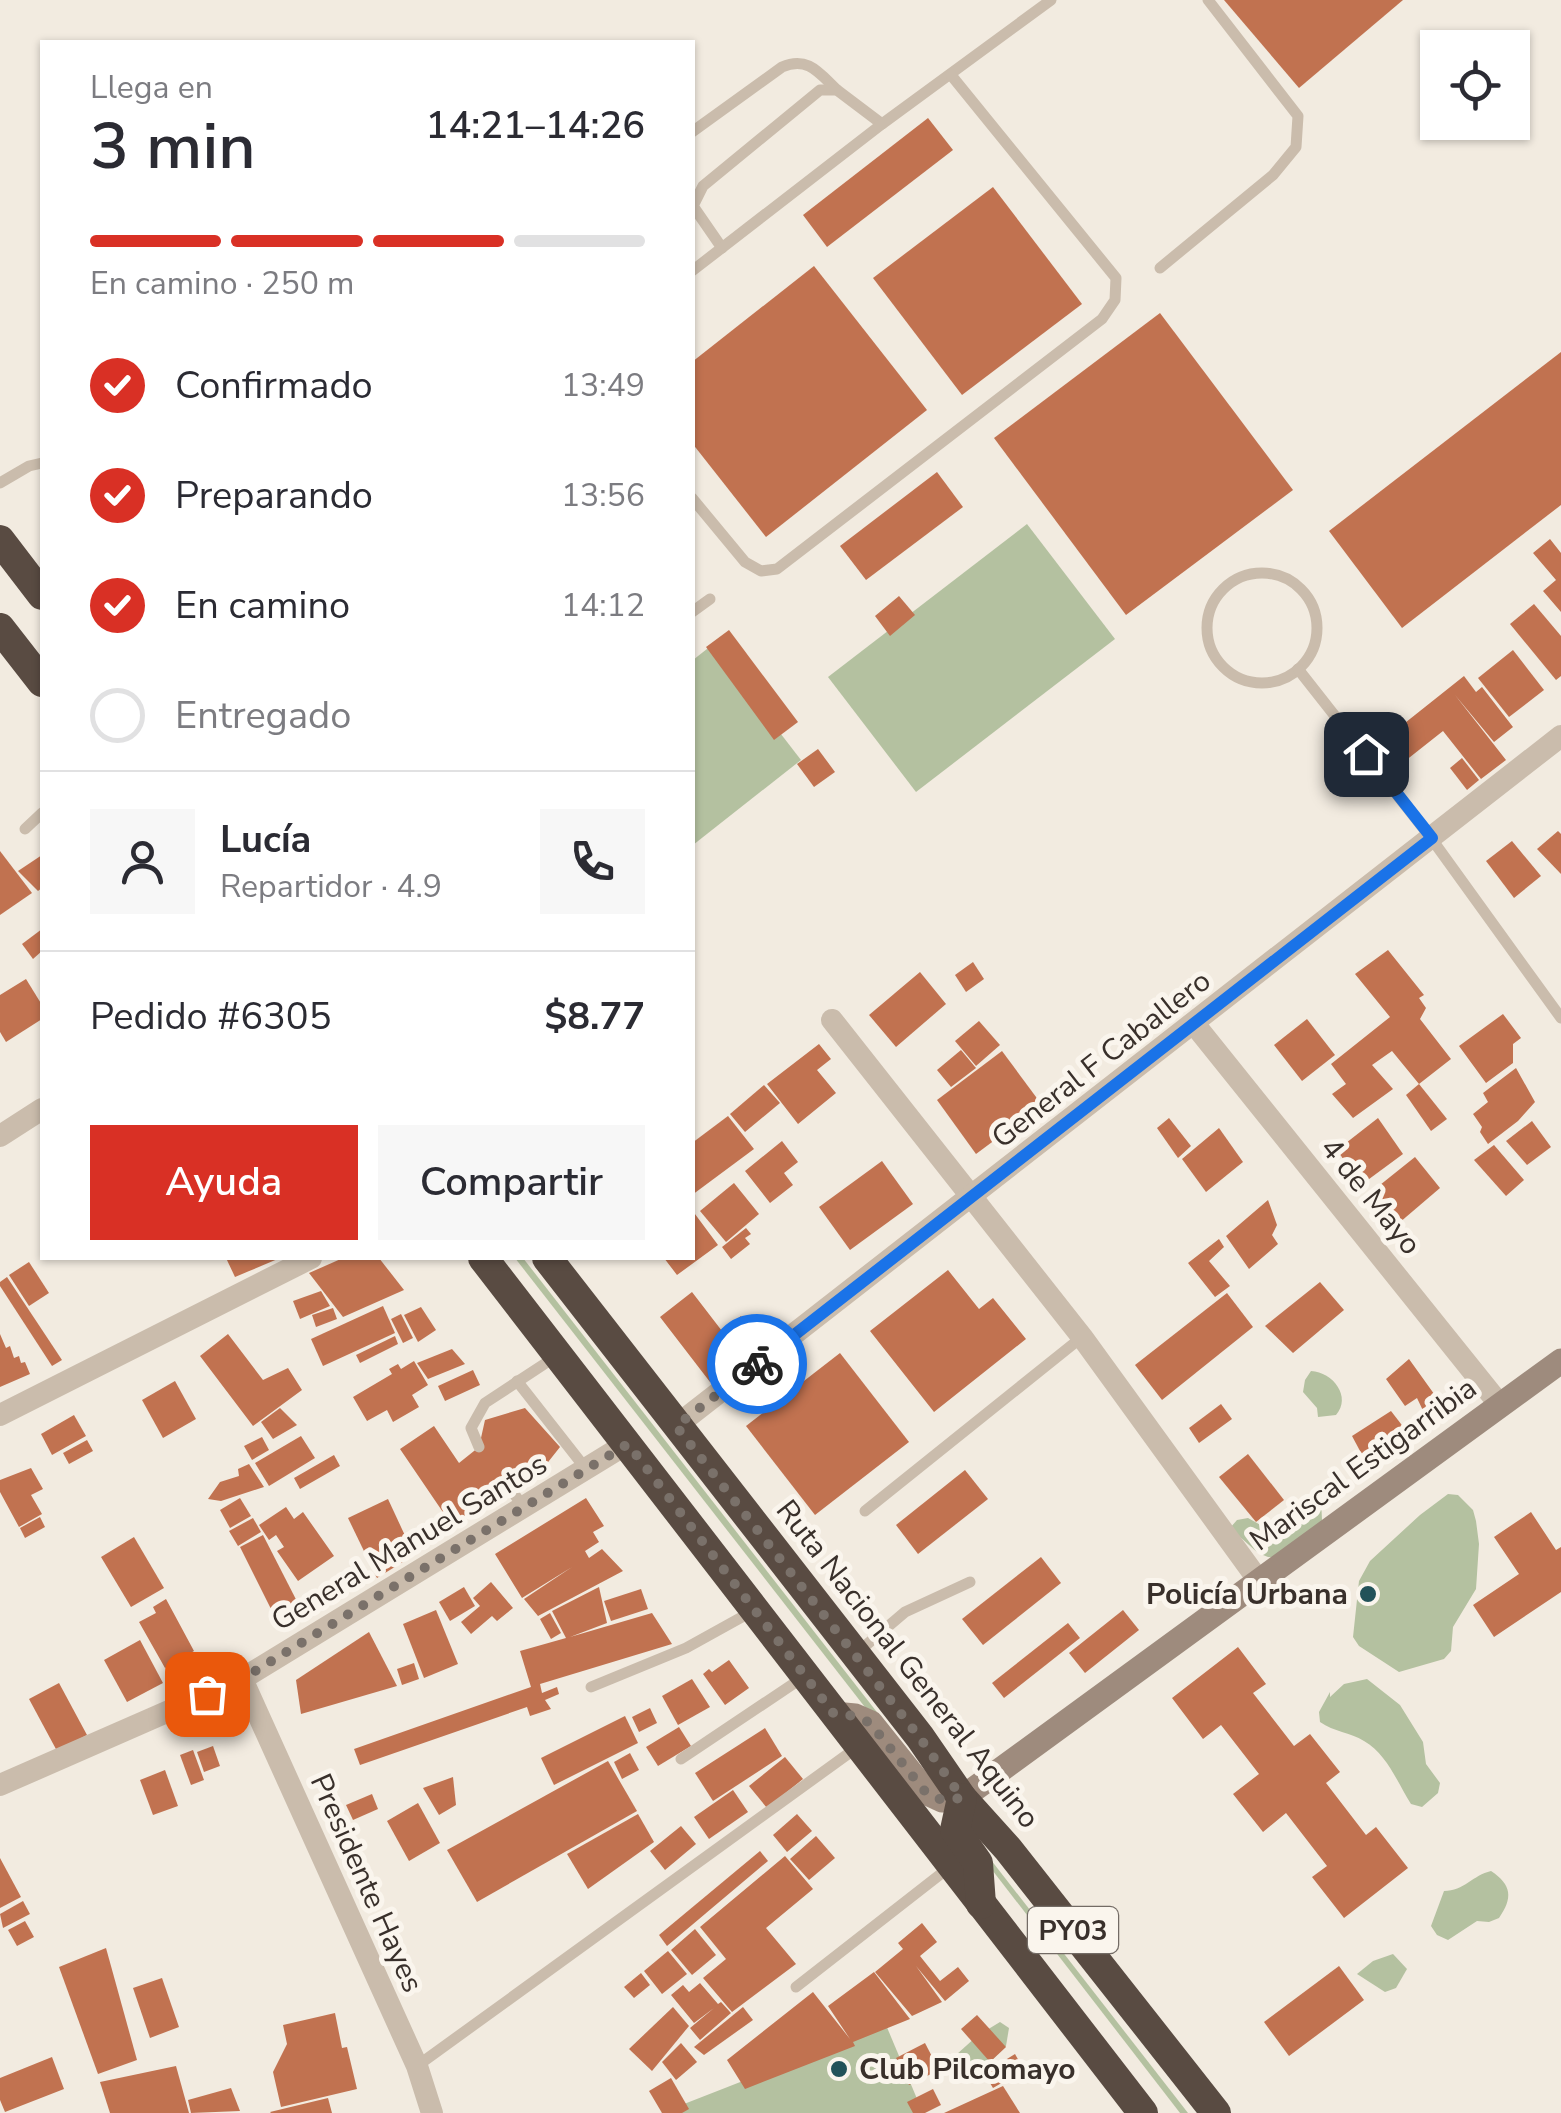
<!DOCTYPE html>
<html lang="es">
<meta charset="utf-8">
<style>
body{margin:0;font-family:"Nunito Sans",sans-serif;background:#f7f7f7;color:#2b2b33;height:100vh;display:flex;flex-direction:column;font-size:38px;white-space:nowrap}
*{box-sizing:border-box;margin:0}
p{font-size:32px;color:#7c7c81}
.icon{flex:none;width:55px;height:55px;fill:none;stroke:currentColor;stroke-width:2;stroke-linecap:round;stroke-linejoin:round}
.map{position:relative;flex:1;overflow:hidden}
.panel{position:absolute;left:40px;top:40px;width:655px;height:1220px;display:flex;flex-direction:column;background:#fff;border-radius:0px;box-shadow:0 2px 8px #0004}
.panel>*{flex:none}
.controls{position:absolute;left:1420px;top:30px;display:grid;gap:20px}
.controls a{display:grid;place-items:center;width:110px;height:110px;border-radius:0px;background:#fff;box-shadow:0 2px 8px #0004;font-size:50px}
.pin{position:absolute;display:grid;place-items:center;width:85px;height:85px;color:#fff;margin:-42px;border-radius:20px;box-shadow:0 5px 15px #0006}
.courier{position:absolute;display:grid;place-items:center;width:100px;height:100px;margin:-50px;border:8px solid #1a73e8;border-radius:50%;background:#fff;color:#222;box-shadow:0 2px 12px #0007}
.summary em{font-style:normal;font-weight:600}
.summary div{display:flex;flex-direction:column-reverse}
.summary{display:flex;align-items:center;justify-content:space-between;height:170px;padding:0 50px}
h1{font-size:65px;font-weight:600;line-height:75px}
.bar{display:grid;grid-template-columns:repeat(4,1fr);gap:15px 10px;align-content:center;height:120px;padding:0 50px}
.bar i{height:12px;border-radius:8px;background:#e1e1e2}
.bar .selected{background:#d93025}
.bar p{grid-column:span 4}
.line{display:flex;align-items:center;gap:25px;padding:0 50px;border-top:2px solid #e1e1e2}
.line div{flex:1}
.round{display:grid;place-items:center;flex:none;width:105px;height:105px;border-radius:0px;background:#f7f7f7}
ol{padding:0 50px;list-style:none}
li{display:flex;align-items:center;gap:30px;height:110px}
li p{margin-inline-start:auto}
li .icon{padding:10px;border-radius:50%;background:#d93025;color:#fff;stroke-width:4}
li:last-child{color:#7c7c81}
li i{width:55px;height:55px;border:5px solid #e1e1e2;border-radius:50%}
.action{display:flex;gap:20px;margin-top:auto;padding:20px 50px}
.action a{flex:1;height:115px;border-radius:0px;background:#d93025;color:#fff;font-size:40px;font-weight:600;line-height:115px;text-align:center}
.action a+a{background:#f7f7f7;color:#2b2b33}
.map>svg:first-child{display:block}
.green{fill:#b4c1a0}
.building{fill:#c17250}
.lines{fill:none;stroke-linecap:round;stroke-linejoin:round}
.lane{stroke:#cabcac;stroke-width:11}
.street{stroke:#cabcac;stroke-width:22}
.secondary{stroke:#9e8b7d;stroke-width:25}
.highway{stroke:#594b42;stroke-width:30}
.done{stroke:#7a716a;stroke-width:10;stroke-dasharray:0 18}
.route{stroke:#1a73e8;stroke-width:12}
.poi-dot{fill:#225259;stroke:#faf5ed;stroke-width:4}
.labels{text-anchor:middle;stroke-width:10;stroke-linejoin:round;paint-order:stroke}
.shield{fill:#faf5ed;stroke:#736b65;stroke-width:2.5}
.shield-label{font-size:28px;font-weight:bold;fill:#39302b}
.street-label{font-size:30px;fill:#39302b;stroke:#faf5ed}
.poi-label{font-size:30px;font-weight:bold;fill:#39302b;stroke:#faf5ed;text-anchor:end}
</style>
<div class="map">
<svg width="1561" height="2113" viewBox="0 0 1561 2113">
<rect width="100%" height="100%" fill="#f2ebe0"/>
<g class="green">
<polygon points="1027,524 1115,639 916,792 828,677"/>
<polygon points="712,645 801,760 693,845 693,660"/>
<polygon points="515,1258 523,1258 915,1761 910,1765"/>
<path d="M1311,1371C1333,1372 1352,1397 1336,1415L1318,1417L1317,1408L1303,1392L1305,1380Z"/>
<polygon points="1448,1494 1458,1495 1473,1510 1476,1521 1479,1544 1476,1589 1453,1627 1451,1651 1444,1659 1399,1672 1359,1646 1353,1637 1359,1581 1370,1561 1420,1515"/>
<polygon points="1310,1497 1321,1499 1322,1520 1314,1539 1279,1558 1268,1557 1258,1553 1230,1528 1237,1520 1248,1518 1266,1528 1277,1525"/>
<path d="M1367,1679L1400,1705L1423,1742L1426,1764L1440,1783L1438,1793L1422,1807L1411,1804C1397,1782 1387,1754 1364,1741C1350,1732 1334,1732 1320,1722L1319,1712L1330,1692V1697L1344,1684Z"/>
<polygon points="991,1860 1188,2113 1180,2113 986,1862"/>
<path d="M1491,1871C1512,1885 1513,1898 1499,1918L1489,1922L1477,1921L1448,1940L1437,1935L1431,1926L1444,1891C1464,1891 1473,1875 1491,1871Z"/>
<polygon points="1393,1954 1407,1969 1396,1988 1385,1992 1357,1974 1373,1961"/>
<polygon points="1000,2022 1009,2028 1006,2046 968,2084 956,2073 956,2055 977,2036"/>
<polygon points="886,2025 923,2113 661,2113"/>
</g>
<g class="building">
<polygon points="1224,0 1403,0 1299,88"/>
<polygon points="928,118 953,150 827,247 803,215"/>
<polygon points="993,187 1082,304 962,395 873,278"/>
<polygon points="814,266 927,410 766,537 692,443 692,362"/>
<polygon points="1160,313 1293,490 1126,615 994,438"/>
<polygon points="1561,352 1561,505 1402,628 1329,531"/>
<polygon points="937,472 963,507 866,580 840,546"/>
<polygon points="1550,539 1561,553 1561,612 1543,591 1556,580 1533,553"/>
<polygon points="899,596 915,615 890,636 875,616"/>
<polygon points="1534,604 1561,636 1561,676 1556,680 1510,624"/>
<polygon points="729,630 798,722 774,740 706,647"/>
<polygon points="1513,650 1544,690 1509,717 1478,678"/>
<polygon points="1464,676 1476,692 1482,687 1513,727 1494,742 1455,695 1506,760 1481,779 1443,731 1400,765 1381,742"/>
<polygon points="818,749 835,772 814,787 797,764"/>
<polygon points="1462,758 1479,780 1467,790 1450,768"/>
<polygon points="1558,831 1561,834 1561,874 1537,849"/>
<polygon points="1512,841 1541,876 1514,898 1486,861"/>
<polygon points="0,851 32,893 0,915"/>
<polygon points="42,855 42,888 38,891 18,871"/>
<polygon points="42,929 42,951 33,959 22,944"/>
<polygon points="1388,950 1424,995 1419,998 1426,1008 1420,1019 1451,1059 1419,1084 1392,1051 1372,1065 1393,1089 1353,1118 1332,1094 1346,1084 1331,1064 1390,1017 1355,974"/>
<polygon points="973,962 984,979 966,992 955,975"/>
<polygon points="920,972 946,1004 896,1047 869,1015"/>
<polygon points="26,979 42,1005 42,1019 6,1042 0,1032 0,995"/>
<polygon points="1503,1014 1521,1038 1513,1044 1513,1063 1486,1083 1459,1046"/>
<polygon points="1307,1019 1335,1055 1302,1081 1274,1045"/>
<polygon points="979,1021 1000,1045 976,1066 955,1041"/>
<polygon points="819,1044 831,1059 817,1070 836,1093 798,1124 767,1084"/>
<polygon points="961,1050 976,1068 951,1087 937,1070"/>
<polygon points="1002,1051 1042,1105 976,1154 937,1100"/>
<polygon points="1516,1068 1535,1102 1518,1121 1488,1144 1480,1132 1482,1127 1473,1114 1488,1102 1483,1093"/>
<polygon points="1419,1084 1447,1119 1431,1131 1406,1095"/>
<polygon points="764,1085 780,1103 745,1132 730,1114"/>
<polygon points="728,1116 754,1149 692,1195 692,1143"/>
<polygon points="1169,1118 1191,1146 1178,1158 1157,1128"/>
<polygon points="1378,1118 1403,1154 1361,1185 1337,1150"/>
<polygon points="1532,1121 1551,1147 1527,1165 1506,1141"/>
<polygon points="1219,1128 1243,1162 1206,1192 1182,1159"/>
<polygon points="782,1141 798,1162 784,1173 793,1185 770,1203 745,1171"/>
<polygon points="1494,1145 1524,1180 1506,1196 1474,1160"/>
<polygon points="1415,1157 1440,1188 1399,1223 1370,1193"/>
<polygon points="882,1161 913,1204 850,1250 819,1207"/>
<polygon points="734,1183 759,1214 726,1242 700,1211"/>
<polygon points="1268,1200 1277,1225 1272,1235 1278,1244 1249,1269 1226,1236"/>
<polygon points="692,1210 718,1245 677,1275 664,1258 692,1258"/>
<polygon points="746,1228 751,1234 745,1238 750,1244 731,1259 722,1247"/>
<polygon points="1219,1239 1224,1247 1209,1261 1230,1286 1215,1297 1188,1263"/>
<polygon points="226,1258 280,1258 235,1277"/>
<polygon points="343,1258 379,1258 404,1290 343,1317 309,1273"/>
<polygon points="29,1262 49,1293 29,1306 9,1275"/>
<polygon points="948,1270 979,1309 993,1298 1026,1339 934,1412 870,1331"/>
<polygon points="7,1277 62,1360 52,1366 0,1286 0,1282"/>
<polygon points="1320,1282 1344,1310 1293,1353 1265,1326"/>
<polygon points="321,1291 330,1306 300,1319 293,1301"/>
<polygon points="692,1292 722,1331 741,1316 761,1342 710,1382 660,1317"/>
<polygon points="1227,1293 1253,1327 1162,1400 1135,1365"/>
<polygon points="383,1306 395,1333 323,1366 311,1339"/>
<polygon points="421,1307 436,1330 418,1342 404,1315"/>
<polygon points="333,1308 337,1319 316,1327 312,1315"/>
<polygon points="401,1314 413,1338 403,1343 391,1319"/>
<polygon points="0,1334 6,1348 10,1346 14,1358 19,1356 21,1363 25,1362 30,1374 0,1387"/>
<polygon points="228,1334 263,1380 288,1368 302,1390 253,1426 200,1356"/>
<polygon points="395,1336 398,1344 360,1363 356,1355"/>
<polygon points="452,1349 465,1364 428,1379 417,1363"/>
<polygon points="840,1353 909,1442 815,1515 746,1426"/>
<polygon points="1409,1359 1442,1405 1427,1419 1417,1398 1405,1406 1386,1379"/>
<polygon points="414,1361 428,1385 412,1395 419,1407 393,1422 387,1410 367,1421 353,1397 392,1374 389,1369 398,1364 401,1369"/>
<polygon points="473,1370 480,1385 445,1401 438,1386"/>
<polygon points="175,1381 196,1419 163,1438 142,1400"/>
<polygon points="1221,1404 1232,1419 1199,1443 1189,1428"/>
<polygon points="280,1408 297,1425 273,1439 261,1422"/>
<polygon points="525,1408 560,1447 541,1471 451,1524 400,1449 434,1426 459,1463 479,1447 485,1420"/>
<polygon points="1391,1411 1408,1433 1367,1464 1352,1436"/>
<polygon points="74,1415 86,1436 52,1455 41,1434"/>
<polygon points="301,1436 315,1458 269,1486 255,1463"/>
<polygon points="262,1437 269,1450 252,1460 244,1446"/>
<polygon points="87,1440 93,1451 69,1464 63,1453"/>
<polygon points="1248,1454 1284,1500 1256,1522 1219,1477"/>
<polygon points="334,1455 340,1466 300,1489 294,1478"/>
<polygon points="249,1464 264,1487 221,1501 208,1499 220,1482 239,1476 238,1469"/>
<polygon points="31,1468 43,1489 31,1495 42,1514 19,1527 0,1492 0,1480"/>
<polygon points="965,1470 988,1499 918,1554 896,1525"/>
<polygon points="240,1498 251,1516 230,1528 220,1510"/>
<polygon points="586,1498 604,1526 593,1532 599,1542 585,1551 589,1558 602,1549 623,1571 538,1616 524,1599 572,1567 522,1598 495,1554"/>
<polygon points="388,1499 414,1555 377,1578 348,1518"/>
<polygon points="286,1507 294,1519 303,1512 334,1556 298,1581 277,1551 284,1547 276,1535 269,1540 259,1525"/>
<polygon points="1531,1512 1556,1550 1561,1547 1561,1592 1494,1637 1473,1605 1519,1574 1494,1537"/>
<polygon points="40,1517 45,1527 25,1538 20,1528"/>
<polygon points="253,1518 261,1532 238,1546 229,1531"/>
<polygon points="263,1535 305,1617 281,1629 240,1547"/>
<polygon points="134,1537 164,1588 131,1607 101,1557"/>
<polygon points="1041,1557 1061,1583 983,1645 962,1619"/>
<polygon points="491,1582 513,1608 497,1621 492,1616 471,1634 461,1622 480,1606 473,1598"/>
<polygon points="464,1587 475,1606 450,1621 439,1602"/>
<polygon points="599,1587 607,1623 570,1637 652,1613 672,1644 540,1684 542,1693 557,1687 559,1694 545,1700 551,1709 530,1716 527,1707 360,1765 354,1749 531,1687 520,1651 566,1638 552,1611"/>
<polygon points="641,1589 648,1609 611,1621 604,1601"/>
<polygon points="166,1599 194,1651 165,1668 139,1622 156,1613 153,1607"/>
<polygon points="436,1610 458,1664 424,1678 403,1624"/>
<polygon points="1123,1610 1139,1630 1085,1673 1069,1653"/>
<polygon points="550,1613 561,1633 551,1639 540,1619"/>
<polygon points="1068,1623 1080,1638 1004,1698 992,1683"/>
<polygon points="369,1632 397,1686 301,1714 296,1680"/>
<polygon points="140,1640 163,1683 127,1702 104,1660"/>
<polygon points="1238,1647 1266,1684 1253,1693 1294,1746 1310,1734 1340,1772 1326,1783 1366,1835 1376,1827 1408,1868 1344,1918 1312,1877 1327,1866 1286,1813 1263,1832 1233,1794 1259,1774 1221,1725 1203,1739 1172,1698"/>
<polygon points="729,1660 749,1688 725,1705 703,1674 709,1669 712,1672"/>
<polygon points="414,1663 419,1679 402,1685 397,1669"/>
<polygon points="692,1679 710,1707 678,1725 662,1696"/>
<polygon points="59,1683 87,1735 57,1751 29,1699"/>
<polygon points="650,1708 657,1723 639,1732 632,1717"/>
<polygon points="625,1716 638,1743 554,1785 541,1758"/>
<polygon points="679,1727 691,1746 658,1766 646,1747"/>
<polygon points="765,1728 782,1756 713,1801 695,1773"/>
<polygon points="213,1746 220,1766 204,1772 197,1752"/>
<polygon points="193,1750 204,1780 191,1785 180,1755"/>
<polygon points="630,1753 639,1770 622,1779 614,1762"/>
<polygon points="785,1757 803,1779 767,1808 749,1786"/>
<polygon points="608,1761 637,1811 477,1902 447,1850"/>
<polygon points="165,1770 178,1806 153,1815 140,1780"/>
<polygon points="453,1777 456,1805 439,1815 423,1788"/>
<polygon points="733,1790 748,1812 709,1839 694,1817"/>
<polygon points="372,1794 378,1809 353,1820 346,1805"/>
<polygon points="418,1803 440,1843 409,1861 387,1821"/>
<polygon points="638,1814 654,1842 588,1889 567,1854"/>
<polygon points="797,1814 812,1831 787,1852 773,1835"/>
<polygon points="681,1826 696,1844 665,1870 650,1851"/>
<polygon points="816,1836 835,1858 809,1880 790,1859"/>
<polygon points="760,1851 768,1861 667,1946 659,1935"/>
<polygon points="785,1856 813,1889 766,1928 796,1964 732,2012 703,1978 726,1959 700,1927"/>
<polygon points="0,1858 21,1897 0,1908"/>
<polygon points="23,1901 30,1914 3,1928 0,1914"/>
<polygon points="25,1921 34,1937 17,1946 8,1930"/>
<polygon points="922,1923 937,1942 920,1956 940,1981 958,1967 969,1981 945,2001 916,1966 942,2002 912,2016 875,1972 903,1949 898,1943"/>
<polygon points="695,1929 716,1955 692,1975 671,1950"/>
<polygon points="106,1948 137,2060 98,2074 59,1967"/>
<polygon points="668,1951 687,1974 662,1994 644,1971"/>
<polygon points="1339,1966 1364,2000 1289,2056 1264,2022"/>
<polygon points="874,1972 910,2019 853,2042 855,2046 745,2089 727,2060 813,1992 850,2039 828,2006"/>
<polygon points="641,1973 650,1985 634,1998 624,1987"/>
<polygon points="162,1978 179,2027 150,2038 133,1988"/>
<polygon points="700,1983 718,2004 721,2002 731,2013 700,2040 690,2028 714,2008 694,2023 671,1995 683,1985 689,1992"/>
<polygon points="673,2007 689,2026 652,2071 629,2049"/>
<polygon points="743,2007 753,2020 704,2055 694,2047"/>
<polygon points="335,2013 342,2048 347,2047 357,2089 281,2107 273,2072 287,2044 283,2025"/>
<polygon points="977,2015 1006,2047 990,2062 961,2029"/>
<polygon points="681,2043 697,2062 676,2080 662,2062"/>
<polygon points="925,2043 939,2070 909,2085 896,2058"/>
<polygon points="1015,2054 1024,2070 993,2088 984,2073"/>
<polygon points="52,2057 64,2089 5,2112 0,2100 0,2078"/>
<polygon points="176,2066 189,2113 110,2113 100,2082"/>
<polygon points="671,2078 689,2109 682,2113 662,2113 649,2091"/>
<polygon points="1003,2086 1020,2113 944,2113"/>
<polygon points="231,2088 240,2111 191,2113 188,2100"/>
<polygon points="933,2089 941,2105 925,2113 913,2113 907,2102"/>
<polygon points="328,2098 332,2113 271,2113 270,2112"/>
</g>
<g class="lines">
<g class="lane">
<path d="M692,132L782,67C808,56 819,73 837,90"/>
<polyline points="722,248 693,206 703,186 820,90 837,90 882,124"/>
<polyline points="1160,268 1273,175 1296,147 1298,116 1208,0"/>
<polyline points="692,271 882,124 1051,0"/>
<polyline points="0,483 29,466 42,463"/>
<polyline points="692,498 745,562 761,571 777,569 1102,319 1115,300 1116,278 951,75"/>
<circle cx="1262" cy="628" r="55"/>
<polyline points="692,612 710,599"/>
<polyline points="1298,669 1431,838 1561,1018"/>
<polyline points="25,829 42,813"/>
<polyline points="517,1381 586,1469"/>
<polyline points="479,1447 471,1428 485,1403 555,1357"/>
<polyline points="510,1488 524,1508"/>
<polyline points="865,1511 1082,1337"/>
<polyline points="858,1652 905,1612 970,1582"/>
<polyline points="591,1687 686,1648 751,1612"/>
<polyline points="681,1759 805,1676"/>
<polyline points="796,1987 951,1866"/>
<polyline points="417,2066 859,1746"/>
</g>
<g class="street">
<polyline points="832,1020 1082,1337 1259,1581"/>
<polyline points="1195,1025 1500,1405"/>
<polyline points="0,1136 42,1109"/>
<polyline points="0,1415 311,1258"/>
<polyline points="676,1426 1561,736"/>
<polyline points="242,1679 417,2066 432,2113"/>
<polyline points="0,1785 242,1679 628,1443"/>
</g>
<polyline class="secondary" points="834,1714 855,1716 871,1723 927,1793 942,1800 962,1798 1561,1361"/>
<g class="highway">
<polyline points="0,540 42,595"/>
<polyline points="0,628 42,682"/>
<polyline points="483,1258 1143,2113"/>
<polyline points="547,1258 920,1737 962,1798 1008,1849 1216,2113"/>
<polyline points="962,1798 955,1830 978,1863 981,1904"/>
</g>
</g>
<g class="lines">
<polyline class="done" points="207,1694 242,1679 628,1444 834,1714 856,1716 870,1723 927,1794 942,1800 962,1798 920,1738 676,1426 757,1364"/>
<polyline class="route" points="757,1364 1432,838 1366,754"/>
</g>
<g class="poi-dot">
<circle cx="1368" cy="1594" r="10"/>
<circle cx="839" cy="2069" r="10"/>
</g>
<g class="labels">
<rect class="shield" x="1028" y="1907" width="90" height="46" rx="8"/>
<g class="shield-label">
<text x="1073" y="1940">PY03</text>
</g>
<g class="street-label">
<text transform="translate(1101 1059) rotate(-38)" y="10">General F Caballero</text>
<text transform="translate(1371 1196) rotate(51)" y="10">4 de Mayo</text>
<text transform="translate(1363 1464) rotate(-36)" y="10">Mariscal Estigarribia</text>
<text transform="translate(409 1542) rotate(-31)" y="10">General Manuel Santos</text>
<text transform="translate(908 1664) rotate(52)" y="10">Ruta Nacional General Aquino</text>
<text transform="translate(367 1883) rotate(66)" y="10">Presidente Hayes</text>
</g>
<g class="poi-label">
<text x="1348" y="1604">Policía Urbana</text>
<text x="859" y="2079" text-anchor="start">Club Pilcomayo</text>
</g>
</g>
</svg>
<div class="controls">
<a><svg class="icon" aria-label="locate" viewBox="0 0 24 24"><circle cx="12" cy="12" r="6"/><path d="M12 2v4M12 18v4M2 12h4M18 12h4"/></svg></a>
</div>
<div class="pin" style="left:207px;top:1694px;background:#ea580c"><svg class="icon" aria-label="bag" viewBox="0 0 24 24"><path d="M5 8h14l-1 12H6zM9 8a3 3 0 0 1 6 0"/></svg></div>
<div class="pin" style="left:1366px;top:754px;background:#1f2937"><svg class="icon" aria-label="home" viewBox="0 0 24 24"><path d="M3 11l9-7 9 7M6 9v11h12V9"/></svg></div>
<div class="courier" style="left:757px;top:1364px"><svg class="icon" aria-label="bike" viewBox="0 0 24 24"><circle cx="6" cy="16" r="4"/><circle cx="18" cy="16" r="4"/><path d="M6 16l4-8h5l3 8M10 8l3 8H6M13 5h3"/></svg></div>
<section class="panel">
<div class="summary"><div><h1>3 min</h1><p>Llega en</p></div><em>14:21–14:26</em></div>
<div class="bar"><i class="selected"></i><i class="selected"></i><i class="selected"></i><i></i><p>En camino · 250 m</p></div>
<ol>
<li><svg class="icon" aria-label="check" viewBox="0 0 24 24"><path d="M5 12l5 5 9-10"/></svg>Confirmado<p>13:49</p></li>
<li><svg class="icon" aria-label="check" viewBox="0 0 24 24"><path d="M5 12l5 5 9-10"/></svg>Preparando<p>13:56</p></li>
<li><svg class="icon" aria-label="check" viewBox="0 0 24 24"><path d="M5 12l5 5 9-10"/></svg>En camino<p>14:12</p></li>
<li><i></i>Entregado</li>
</ol>
<div class="line" style="height:180px"><a class="round"><svg class="icon" aria-label="person" viewBox="0 0 24 24"><circle cx="12" cy="8" r="4"/><path d="M4 21q1-7 8-7t8 7"/></svg></a><div><b>Lucía</b><p>Repartidor · 4.9</p></div><a class="round"><svg class="icon" aria-label="phone" viewBox="0 0 24 24"><path d="M5 4h4l2 5-3 2q2 4 5 5l2-3 5 2v4C11 20 4 13 5 4z"/></svg></a></div>
<div class="line" style="height:130px"><div>Pedido #6305</div><b>$8.77</b></div>
<div class="action"><a>Ayuda</a><a>Compartir</a></div>
</section>
</div>
